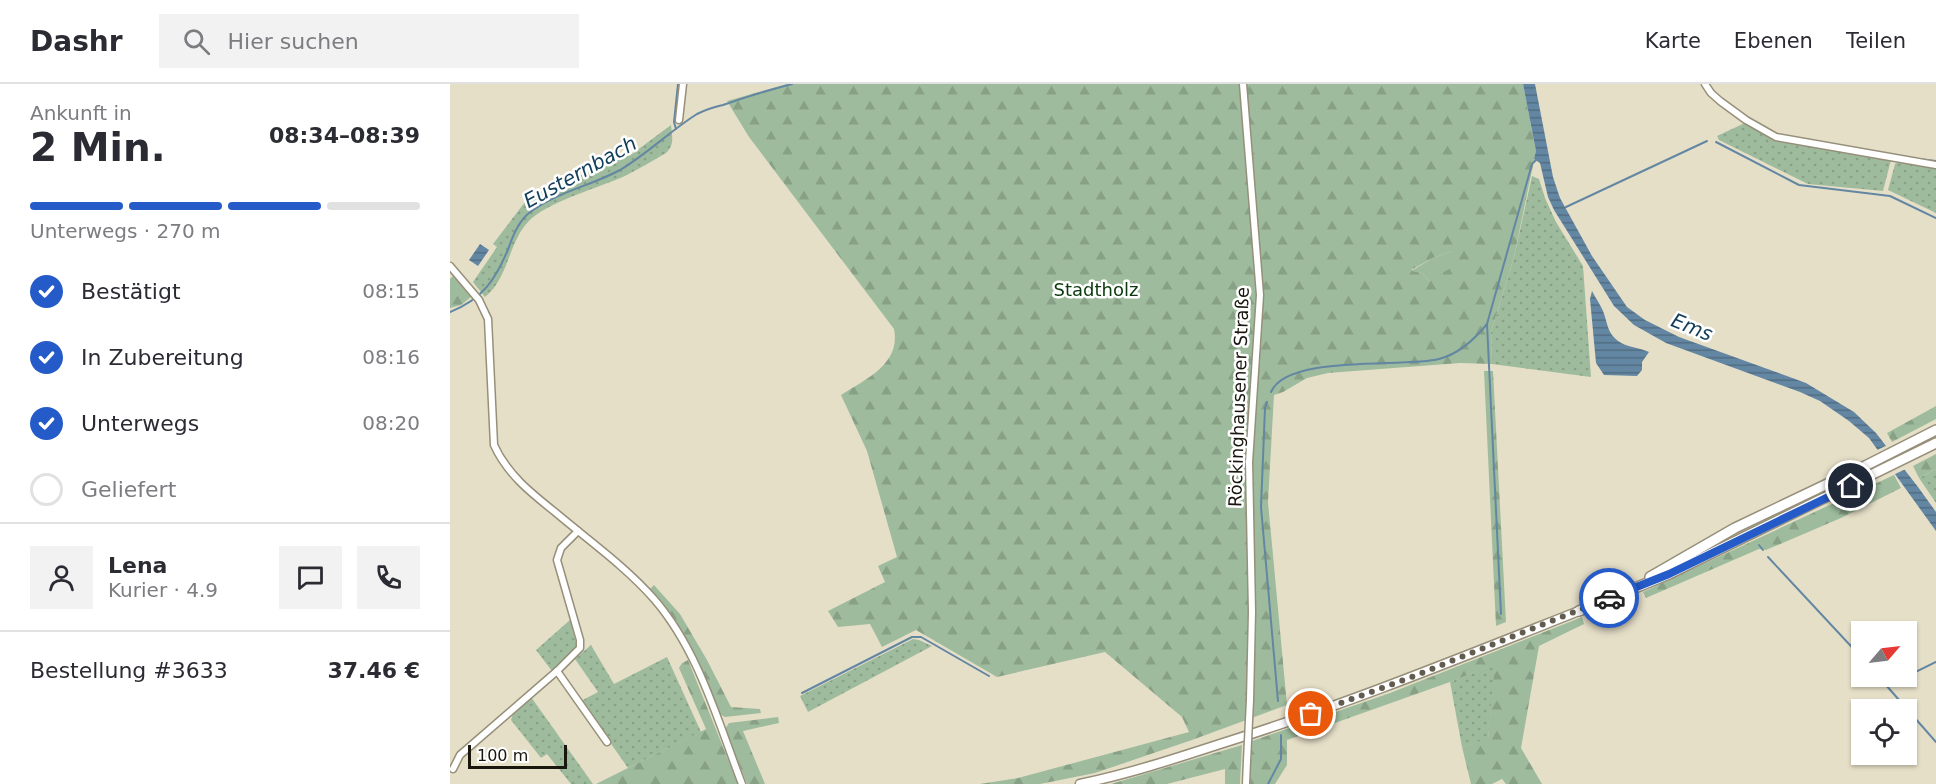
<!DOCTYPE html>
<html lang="de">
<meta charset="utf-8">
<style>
body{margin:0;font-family:"DejaVu Sans",sans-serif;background:#f2f2f3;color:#2b2b33;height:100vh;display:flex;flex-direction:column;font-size:22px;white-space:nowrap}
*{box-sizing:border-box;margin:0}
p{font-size:20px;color:#7c7c81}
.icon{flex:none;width:33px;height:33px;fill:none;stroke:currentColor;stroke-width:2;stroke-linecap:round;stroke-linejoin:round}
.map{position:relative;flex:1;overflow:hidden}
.sheet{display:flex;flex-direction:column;background:#fff;width:450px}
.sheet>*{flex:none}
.needle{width:39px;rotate:62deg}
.buttons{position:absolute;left:1401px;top:537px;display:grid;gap:12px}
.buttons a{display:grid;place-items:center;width:66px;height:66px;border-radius:0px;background:#fff;box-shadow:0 2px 4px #0004;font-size:30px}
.scale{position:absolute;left:18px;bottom:15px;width:99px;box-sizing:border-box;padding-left:6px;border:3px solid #19160e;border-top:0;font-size:16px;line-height:21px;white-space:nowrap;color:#19160e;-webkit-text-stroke:4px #fff;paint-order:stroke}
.pin{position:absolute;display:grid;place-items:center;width:51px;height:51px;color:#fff;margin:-26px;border:3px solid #fff;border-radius:50%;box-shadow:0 2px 6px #0007}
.courier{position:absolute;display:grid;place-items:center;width:60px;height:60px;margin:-30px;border:4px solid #245bc9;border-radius:50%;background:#fff;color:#222;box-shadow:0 2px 8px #0007}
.overview em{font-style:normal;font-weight:600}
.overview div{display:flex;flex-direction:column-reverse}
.overview{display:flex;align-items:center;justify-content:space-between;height:102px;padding:0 30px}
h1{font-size:39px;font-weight:600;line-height:45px}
.bar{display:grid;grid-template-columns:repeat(4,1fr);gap:9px 6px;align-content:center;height:72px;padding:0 30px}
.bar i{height:8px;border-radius:4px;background:#e1e1e2}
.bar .selected{background:#245bc9}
.bar p{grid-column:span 4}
.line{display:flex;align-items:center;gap:15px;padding:0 30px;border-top:2px solid #e1e1e2}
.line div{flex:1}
.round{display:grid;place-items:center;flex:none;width:63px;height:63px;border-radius:0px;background:#f2f2f3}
ol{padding:0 30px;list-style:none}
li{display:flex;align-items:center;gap:18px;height:66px}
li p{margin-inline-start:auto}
li .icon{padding:6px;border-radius:50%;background:#245bc9;color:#fff;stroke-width:4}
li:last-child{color:#7c7c81}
li i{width:33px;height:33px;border:3px solid #e1e1e2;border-radius:50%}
header{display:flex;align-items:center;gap:36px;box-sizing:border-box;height:84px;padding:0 30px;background:#fff;border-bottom:2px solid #e1e1e2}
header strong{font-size:28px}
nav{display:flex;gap:33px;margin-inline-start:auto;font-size:21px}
.search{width:420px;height:54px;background:#f2f2f3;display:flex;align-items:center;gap:15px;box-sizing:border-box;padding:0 21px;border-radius:0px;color:#7c7c81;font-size:22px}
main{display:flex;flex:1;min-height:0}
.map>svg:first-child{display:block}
.grass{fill:url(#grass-dots)}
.forest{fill:url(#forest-firs);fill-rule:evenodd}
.park{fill:#9ebc9d}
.water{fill:url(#water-rules)}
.pier{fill:#e6dfc8}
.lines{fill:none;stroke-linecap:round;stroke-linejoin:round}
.stream{stroke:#6387a3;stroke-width:2}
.minor-casing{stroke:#968f7a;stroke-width:9}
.major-casing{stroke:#968f7a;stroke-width:11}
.highway-casing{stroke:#968f7a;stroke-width:12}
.minor{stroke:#fff;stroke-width:6}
.major{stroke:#fff;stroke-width:8}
.highway{stroke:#fff;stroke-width:9}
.minor-bridge-casing{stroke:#968f7a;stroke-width:9;stroke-linecap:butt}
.minor-bridge{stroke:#fff;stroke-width:6}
.done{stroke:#615c4f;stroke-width:6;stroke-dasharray:0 10.8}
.route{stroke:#245bc9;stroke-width:8}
.labels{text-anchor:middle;stroke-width:5;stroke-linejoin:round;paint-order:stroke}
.park-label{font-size:18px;fill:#09390c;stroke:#fff}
.street-label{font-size:18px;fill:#19160e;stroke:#fff}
.water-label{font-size:20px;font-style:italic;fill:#113e5b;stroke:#fff}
</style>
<header>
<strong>Dashr</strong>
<div class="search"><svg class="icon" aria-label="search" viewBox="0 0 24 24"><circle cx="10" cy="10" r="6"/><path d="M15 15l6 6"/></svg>Hier suchen</div>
<nav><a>Karte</a><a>Ebenen</a><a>Teilen</a></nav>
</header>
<main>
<section class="sheet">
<div class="overview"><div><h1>2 Min.</h1><p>Ankunft in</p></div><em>08:34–08:39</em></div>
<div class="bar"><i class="selected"></i><i class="selected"></i><i class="selected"></i><i></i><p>Unterwegs · 270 m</p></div>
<ol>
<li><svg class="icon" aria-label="check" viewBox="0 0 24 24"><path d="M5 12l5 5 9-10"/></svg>Bestätigt<p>08:15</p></li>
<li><svg class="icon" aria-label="check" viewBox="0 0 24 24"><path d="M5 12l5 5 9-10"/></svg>In Zubereitung<p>08:16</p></li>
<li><svg class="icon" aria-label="check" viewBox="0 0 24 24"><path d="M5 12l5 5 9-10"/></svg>Unterwegs<p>08:20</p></li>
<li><i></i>Geliefert</li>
</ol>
<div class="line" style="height:108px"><a class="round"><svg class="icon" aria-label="person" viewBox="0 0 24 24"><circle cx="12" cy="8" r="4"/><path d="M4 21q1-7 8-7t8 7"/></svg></a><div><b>Lena</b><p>Kurier · 4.9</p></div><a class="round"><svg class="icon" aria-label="chat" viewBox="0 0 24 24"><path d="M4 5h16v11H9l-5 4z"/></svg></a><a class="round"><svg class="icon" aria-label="phone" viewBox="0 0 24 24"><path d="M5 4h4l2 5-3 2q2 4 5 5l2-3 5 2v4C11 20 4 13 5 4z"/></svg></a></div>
<div class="line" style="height:78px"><div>Bestellung #3633</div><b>37.46 €</b></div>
</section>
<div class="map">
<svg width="1486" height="700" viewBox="0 0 1486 700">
<defs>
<pattern id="grass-dots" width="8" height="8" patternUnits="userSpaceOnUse" patternTransform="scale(1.5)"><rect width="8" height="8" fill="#9ebc9d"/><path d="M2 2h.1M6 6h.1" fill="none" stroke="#88a186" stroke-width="1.8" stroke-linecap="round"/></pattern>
<pattern id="forest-firs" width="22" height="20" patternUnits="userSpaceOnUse" patternTransform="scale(1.5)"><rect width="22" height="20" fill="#9ebc9d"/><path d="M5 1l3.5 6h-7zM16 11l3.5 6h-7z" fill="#88a186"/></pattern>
<pattern id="water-rules" width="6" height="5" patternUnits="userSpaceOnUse" patternTransform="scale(1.5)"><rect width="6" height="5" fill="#6387a3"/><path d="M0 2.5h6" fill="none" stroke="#516d83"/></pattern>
</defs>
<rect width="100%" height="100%" fill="#e6dfc8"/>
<g class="grass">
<polygon points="1297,38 1325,55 1441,76 1433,107 1358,100 1269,56 1267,52"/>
<path d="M221,41C222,52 225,61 216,69C202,77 189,85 175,92C148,104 104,116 82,134C58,155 60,193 35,213L23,198L47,163L43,160L75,118L92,107L182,70Z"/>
<polygon points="1450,77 1486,83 1486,129 1438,106 1445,80"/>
<polygon points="1082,92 1089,95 1095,114 1106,138 1133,182 1141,293 1042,280 1041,248 1064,173"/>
<polygon points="1486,385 1486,419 1469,394"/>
<polygon points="120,536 127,562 102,587 86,566"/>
<polygon points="463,555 469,556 482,562 358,628 350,612"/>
<polygon points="141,561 164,600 217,573 251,648 178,684 131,617 148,608 125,575"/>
<polygon points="1046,579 1038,655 1012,663 1000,598"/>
<polygon points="81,613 143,700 121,700 97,670 91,674 61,636 63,630"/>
</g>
<g class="forest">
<path d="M337,0H1073L1086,67L1064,173L1041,248L1042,280L1010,279L878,289L857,294L833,308L824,311L818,418L837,621L742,656L645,689L590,700H530L568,694L739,648L732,633L655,568L547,593L466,546L432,563L420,540L388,543L378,527L435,498L428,482L447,473L417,367L391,311C416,295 451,280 444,245L299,53L277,17ZM1002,167L979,197L972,189L961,186L983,174Z"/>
<polygon points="3,192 21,213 11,221 0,224 0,195"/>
<polygon points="1034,287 1043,287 1056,538 1046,542"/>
<polygon points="1486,322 1486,335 1442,358 1437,349"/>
<polygon points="1486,370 1486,385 1469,394 1463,382"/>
<polygon points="1444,391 1451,404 1391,434 1316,466 1309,465 1196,514 1193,508"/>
<polygon points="204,501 230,530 257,576 281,623 310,625 311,629 275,633 269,630 242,565 224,534 200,505"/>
<polygon points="1132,533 1134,540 1089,562 1071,664 1092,700 1056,700 1052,695 1042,700 1021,700 1012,663 1038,654 1045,580 1000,598 837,656 837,681 825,700 800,700 802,657 940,609"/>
<polygon points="238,576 288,700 146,700 256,645 229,584 232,579"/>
<polygon points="328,633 329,639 293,647 315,700 297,700 275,645 279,639"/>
<polygon points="792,661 790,700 775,700 775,685 717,700 661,700"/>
</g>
<polygon class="park" points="1002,167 1004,182 979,197 972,189 961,187 983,174"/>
<g class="water">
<polygon points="1073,0 1085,0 1103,93 1110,114 1142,172 1177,223 1195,236 1229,253 1356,299 1404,328 1426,349 1468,403 1486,428 1486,447 1419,354 1399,337 1370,317 1350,308 1216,259 1184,241 1164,222 1104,126 1098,113 1090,79 1084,75 1086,67"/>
<polygon points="30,160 39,166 28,182 19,176"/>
<path d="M1142,207C1146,215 1153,224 1155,233C1158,243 1159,250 1168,257C1178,264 1189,263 1199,268L1192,278V286L1187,292L1154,291L1146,279L1140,215Z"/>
</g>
<polygon class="pier" points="1440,360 1458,384 1443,391 1425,367"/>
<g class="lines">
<g class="stream">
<polyline points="226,45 224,38 228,0"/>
<polyline points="1266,58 1349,101 1440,112 1486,134"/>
<polyline points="1468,75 1486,77"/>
<polyline points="1116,123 1257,57"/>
<path d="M0,228C33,215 46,195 59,163C63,151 69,137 79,129C106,108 141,102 170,86C197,70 220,47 247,30C255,26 264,23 273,21C296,13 319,6 342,0"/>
<path d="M821,308C837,270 954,284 989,275C1009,270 1024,256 1037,240"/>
<polyline points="817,318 815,324 811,423 828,617"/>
<polyline points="1309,461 1313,466"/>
<polyline points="1318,473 1412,574"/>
<polyline points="1051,530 1037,240 1082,80 1088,74"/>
<polyline points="1428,592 1486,658"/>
<polyline points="1437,602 1486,578"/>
<polyline points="352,609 462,553 471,553 539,592"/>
<polyline points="818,700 831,675 831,651"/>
</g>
<g class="minor-casing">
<g id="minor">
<polyline points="793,0 810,211 799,378 802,528 800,616"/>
<polyline points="1255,0 1261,9 1270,17 1296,36 1326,53 1486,81"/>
<polyline points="229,36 233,0"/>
<path d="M0,182L29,216L38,235L44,361C57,390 81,409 105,428C138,456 175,482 204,515C249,567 268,638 292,700"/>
<polyline points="107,587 157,658"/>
<polyline points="3,685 10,671 107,587 130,564 130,556 107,476 111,464 128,447"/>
<polyline points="796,700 797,677"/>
</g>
</g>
<g class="major-casing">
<path id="major" d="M630,700C678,690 724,675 770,660C892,622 1010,574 1129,527"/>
</g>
<g class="highway-casing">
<g id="highway">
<polyline points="1200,493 1285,444 1415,382 1486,346"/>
<polyline points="1129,527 1219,490 1486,359"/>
</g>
</g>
<use href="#minor" class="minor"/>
<use href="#major" class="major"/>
<use href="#highway" class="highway"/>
<g class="minor-bridge-casing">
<polyline id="minor-bridge" points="797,677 800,616"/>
</g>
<use href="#minor-bridge" class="minor-bridge"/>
</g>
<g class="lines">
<polyline class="done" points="861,630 959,594 1159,514"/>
<polyline class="route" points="1159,514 1219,490 1401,402"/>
</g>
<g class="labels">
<g class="park-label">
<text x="646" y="212">Stadtholz</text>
</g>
<g class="street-label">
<text transform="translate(789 313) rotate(-88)" y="6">Röckinghausener Straße</text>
</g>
<g class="water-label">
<text transform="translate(130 88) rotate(-29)" y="7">Eusternbach</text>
<text transform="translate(1242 243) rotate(22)" y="7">Ems</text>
</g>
</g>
</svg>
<div class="buttons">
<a><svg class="needle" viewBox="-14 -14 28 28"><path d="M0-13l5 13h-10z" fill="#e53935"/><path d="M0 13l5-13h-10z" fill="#7c7c81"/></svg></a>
<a><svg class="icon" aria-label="locate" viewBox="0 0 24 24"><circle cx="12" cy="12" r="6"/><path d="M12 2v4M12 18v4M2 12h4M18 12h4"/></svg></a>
</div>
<div class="scale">100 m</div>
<div class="pin" style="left:861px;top:630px;background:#ea580c"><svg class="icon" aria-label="bag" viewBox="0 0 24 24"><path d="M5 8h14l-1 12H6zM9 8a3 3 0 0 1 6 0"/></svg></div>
<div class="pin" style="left:1401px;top:402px;background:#1f2937"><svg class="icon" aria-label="home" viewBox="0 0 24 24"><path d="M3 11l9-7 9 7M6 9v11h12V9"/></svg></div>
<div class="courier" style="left:1159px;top:514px"><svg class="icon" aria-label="car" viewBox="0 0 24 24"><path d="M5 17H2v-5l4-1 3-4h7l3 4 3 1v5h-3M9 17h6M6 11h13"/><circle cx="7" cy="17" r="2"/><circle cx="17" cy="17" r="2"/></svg></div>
</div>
</main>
